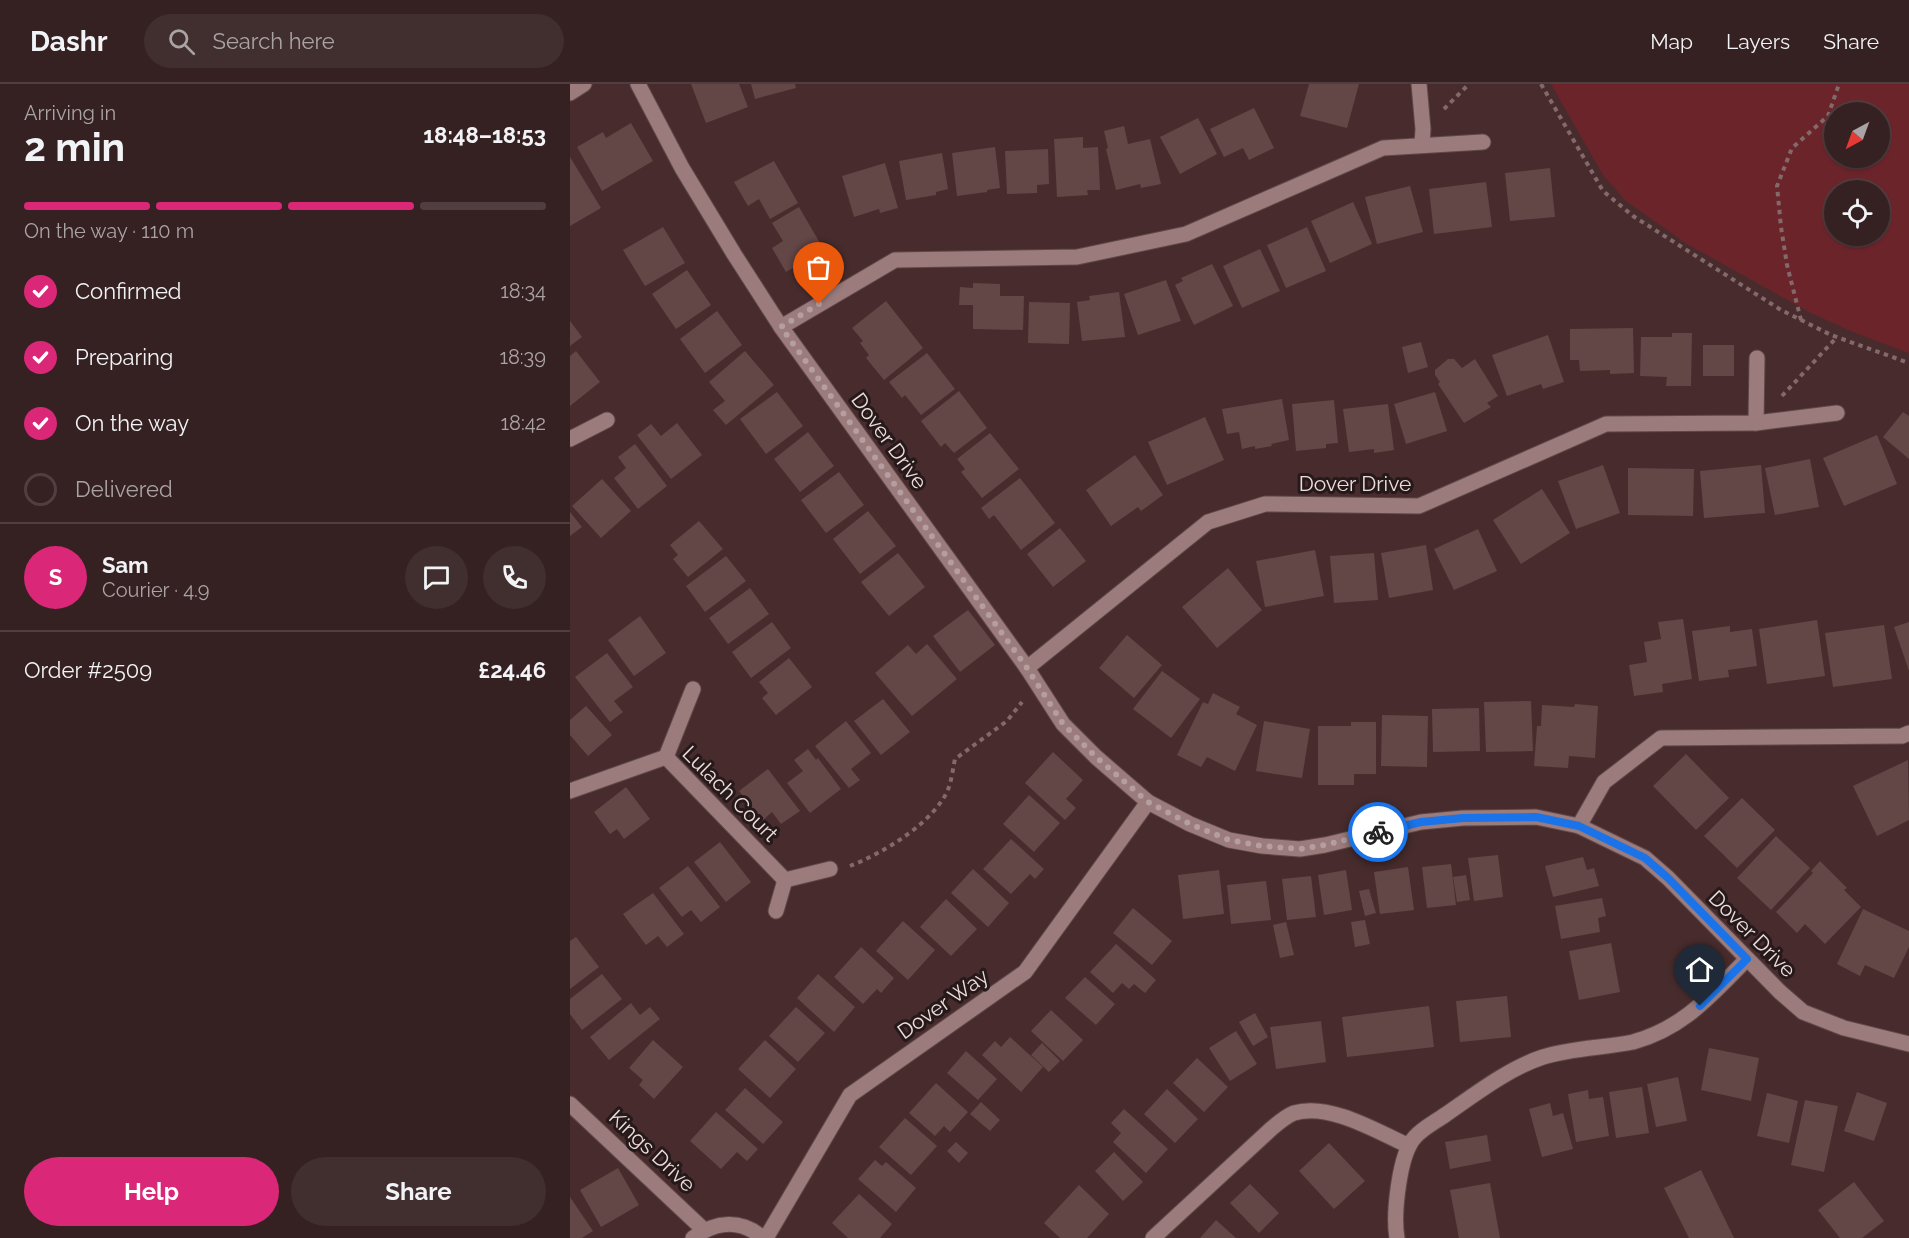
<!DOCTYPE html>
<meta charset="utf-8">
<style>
body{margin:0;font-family:Raleway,sans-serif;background:#412e2f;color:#f1f3f6;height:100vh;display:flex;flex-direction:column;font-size:22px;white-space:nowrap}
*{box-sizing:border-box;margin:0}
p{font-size:20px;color:#aaa3a5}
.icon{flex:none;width:33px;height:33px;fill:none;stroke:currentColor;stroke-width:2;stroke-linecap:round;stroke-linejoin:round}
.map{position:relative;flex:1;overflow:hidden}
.panel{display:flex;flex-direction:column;background:#362122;width:570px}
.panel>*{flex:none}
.needle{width:39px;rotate:221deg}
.buttons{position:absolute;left:1254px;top:18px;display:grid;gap:12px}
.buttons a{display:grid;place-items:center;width:66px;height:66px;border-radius:50%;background:#362122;box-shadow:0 2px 4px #0004,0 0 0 2px #503e40;font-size:30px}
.pin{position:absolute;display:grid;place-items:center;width:51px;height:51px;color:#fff;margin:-62px -26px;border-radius:50% 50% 50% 0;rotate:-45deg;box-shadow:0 0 6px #0007}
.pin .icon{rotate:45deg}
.courier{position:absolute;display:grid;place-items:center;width:60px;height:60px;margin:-30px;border:4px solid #1a73e8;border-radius:50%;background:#fff;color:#222;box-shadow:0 2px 8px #0007}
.overview em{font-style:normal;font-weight:700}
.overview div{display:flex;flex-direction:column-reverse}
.overview{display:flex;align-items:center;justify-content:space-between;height:102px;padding:0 24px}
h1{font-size:39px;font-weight:700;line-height:45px}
.bar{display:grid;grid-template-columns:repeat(4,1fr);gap:9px 6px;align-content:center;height:72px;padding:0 24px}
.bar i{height:8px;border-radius:4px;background:#503e40}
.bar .active{background:#db2777}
.bar p{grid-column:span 4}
.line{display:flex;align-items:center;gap:15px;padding:0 24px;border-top:2px solid #503e40}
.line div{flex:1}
.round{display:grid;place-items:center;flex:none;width:63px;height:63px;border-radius:32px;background:#412e2f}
ol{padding:0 24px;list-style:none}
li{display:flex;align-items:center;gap:18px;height:66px}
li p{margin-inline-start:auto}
li .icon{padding:6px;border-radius:50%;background:#db2777;color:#fff;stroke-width:4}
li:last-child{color:#aaa3a5}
li i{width:33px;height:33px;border:3px solid #503e40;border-radius:50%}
.cta{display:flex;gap:12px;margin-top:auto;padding:12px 24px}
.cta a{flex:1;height:69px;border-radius:36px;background:#db2777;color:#fff;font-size:24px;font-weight:700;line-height:69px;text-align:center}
.cta a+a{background:#412e2f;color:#f1f3f6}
header{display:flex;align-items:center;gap:36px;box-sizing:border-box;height:84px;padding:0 30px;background:#362122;border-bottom:2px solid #503e40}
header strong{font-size:28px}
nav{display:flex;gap:33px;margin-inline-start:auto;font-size:21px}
.search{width:420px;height:54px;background:#412e2f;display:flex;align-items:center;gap:15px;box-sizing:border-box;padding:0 21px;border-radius:33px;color:#aaa3a5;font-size:22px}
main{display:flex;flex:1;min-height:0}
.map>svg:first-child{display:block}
.green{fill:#6c242b;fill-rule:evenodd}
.building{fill:#634646}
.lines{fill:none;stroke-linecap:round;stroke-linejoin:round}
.minor-casing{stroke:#5f4849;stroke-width:17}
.path{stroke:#82696a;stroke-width:4;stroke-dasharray:4.5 4.5;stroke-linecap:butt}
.minor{stroke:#9b7b7b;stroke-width:15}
.done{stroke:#b49e9f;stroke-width:6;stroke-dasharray:0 10.8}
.route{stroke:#1a73e8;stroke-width:8}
.labels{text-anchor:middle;stroke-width:6;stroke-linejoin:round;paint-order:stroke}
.street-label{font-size:21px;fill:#eedcdc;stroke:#251919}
</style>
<header>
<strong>Dashr</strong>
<div class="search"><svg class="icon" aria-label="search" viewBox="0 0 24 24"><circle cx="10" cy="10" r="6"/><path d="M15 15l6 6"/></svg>Search here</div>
<nav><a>Map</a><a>Layers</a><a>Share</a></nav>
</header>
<main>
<section class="panel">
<div class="overview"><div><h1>2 min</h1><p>Arriving in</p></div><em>18:48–18:53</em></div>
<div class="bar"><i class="active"></i><i class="active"></i><i class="active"></i><i></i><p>On the way · 110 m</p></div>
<ol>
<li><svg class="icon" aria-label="check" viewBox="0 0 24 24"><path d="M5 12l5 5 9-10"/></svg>Confirmed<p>18:34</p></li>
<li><svg class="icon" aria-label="check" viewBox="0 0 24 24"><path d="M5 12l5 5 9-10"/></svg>Preparing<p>18:39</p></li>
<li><svg class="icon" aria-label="check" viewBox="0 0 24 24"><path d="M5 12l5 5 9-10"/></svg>On the way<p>18:42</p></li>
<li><i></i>Delivered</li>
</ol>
<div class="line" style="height:108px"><b class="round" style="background:#db2777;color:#fff">S</b><div><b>Sam</b><p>Courier · 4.9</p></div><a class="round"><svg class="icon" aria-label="chat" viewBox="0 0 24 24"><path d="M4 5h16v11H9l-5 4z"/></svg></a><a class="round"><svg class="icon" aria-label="phone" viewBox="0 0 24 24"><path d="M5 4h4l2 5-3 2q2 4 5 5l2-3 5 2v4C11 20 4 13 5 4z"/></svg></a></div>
<div class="line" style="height:78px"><div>Order #2509</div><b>£24.46</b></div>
<div class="cta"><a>Help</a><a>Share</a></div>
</section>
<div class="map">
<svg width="1339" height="1154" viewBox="0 0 1339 1154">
<rect width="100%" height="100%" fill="#482c2d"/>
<path class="green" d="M981,0H1339V269L1283,248L1241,229L1117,160L1056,117L1033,91ZM1264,28H1310V74H1264ZM1310,106V152H1264V106Z"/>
<g class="building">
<polygon points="121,0 169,0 178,23 136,39"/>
<polygon points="181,0 225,0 226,4 185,15"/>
<polygon points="739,0 789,0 777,44 730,32"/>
<polygon points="684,24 704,64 679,76 673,64 654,73 640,45"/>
<polygon points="628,34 647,70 610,90 590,53"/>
<polygon points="61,39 83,77 32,107 7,63 33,48 36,54"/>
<polygon points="554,42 558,60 580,55 591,100 571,104 570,100 546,106 536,65 538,64 534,47"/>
<polygon points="513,53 513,64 528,63 530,106 517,106 518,111 487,113 484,55"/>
<polygon points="425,63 430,104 417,106 417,108 387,112 382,69"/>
<polygon points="478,65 479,100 467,101 467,109 437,110 435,67"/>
<polygon points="372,69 378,105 366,108 366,111 336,116 329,77"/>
<polygon points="0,73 31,124 0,142"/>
<polygon points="204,77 228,119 200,135 189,115 178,122 164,98"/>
<polygon points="315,79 328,124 310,129 309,125 284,133 272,92"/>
<polygon points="980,84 985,133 940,137 935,89"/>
<polygon points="916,98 922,143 864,150 859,105"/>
<polygon points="840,102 853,148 807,160 795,113"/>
<polygon points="783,118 802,160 760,179 741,137"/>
<polygon points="229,123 254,166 216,188 202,164 213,157 202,139"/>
<polygon points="93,143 115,179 75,202 53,166"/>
<polygon points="737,143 756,187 716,204 697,161"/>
<polygon points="690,165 710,207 672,224 653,182"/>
<polygon points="642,180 663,222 624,241 605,201 613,197 611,194"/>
<polygon points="117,186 141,221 106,245 82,210"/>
<polygon points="596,196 611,237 568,251 554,210"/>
<polygon points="403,199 430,200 430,212 454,212 453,246 403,245 403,221 389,221 390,203 403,204"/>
<polygon points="549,208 555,253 512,257 507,218 520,216 519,212"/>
<polygon points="316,217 353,264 314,296 296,274 299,271 290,259 293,257 282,244"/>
<polygon points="459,218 500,219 499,260 458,259"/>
<polygon points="147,227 172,261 135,289 110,255"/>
<polygon points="0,237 12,253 0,262"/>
<polygon points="1063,244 1064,289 1040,290 1040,286 1010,287 1009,276 1000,276 1000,245"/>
<polygon points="1102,249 1122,249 1121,302 1096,302 1097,293 1070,292 1071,253 1102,253"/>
<polygon points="978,251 994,298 973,305 971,300 937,312 922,271"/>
<polygon points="851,258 858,283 838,289 832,263"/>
<rect x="1133" y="261" width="31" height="31"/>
<polygon points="6,267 30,298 0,322 0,272"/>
<polygon points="175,267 204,301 156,341 143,326 155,317 139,298"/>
<polygon points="357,269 385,305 351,331 335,311 332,314 319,298"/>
<polygon points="878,275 884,275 892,284 905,275 928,312 917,319 921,323 894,339 868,300 870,298 865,291 865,286"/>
<polygon points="389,307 417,344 384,369 375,359 371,363 351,337"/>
<polygon points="207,308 233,342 196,370 170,335"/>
<polygon points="865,308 877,347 836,360 824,320"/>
<polygon points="712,315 719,356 701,360 702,362 685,365 685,362 672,365 669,348 657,350 652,325"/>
<polygon points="764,316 768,359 756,360 756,364 726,367 722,320"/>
<polygon points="818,320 824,366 804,369 804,365 779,368 773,325"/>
<polygon points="1333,328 1339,332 1339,375 1313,353"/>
<polygon points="635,333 654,376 597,401 578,358"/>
<polygon points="107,339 132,371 101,395 67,351 81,340 91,352"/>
<polygon points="238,348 264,382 230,408 204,375"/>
<polygon points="420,349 449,385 412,414 391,388 395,385 387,375"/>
<polygon points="1307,351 1327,400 1274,422 1253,374"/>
<polygon points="65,360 97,402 68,425 44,394 56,384 48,373"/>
<polygon points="565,371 593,411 571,427 568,423 541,442 516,406"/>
<polygon points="1240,375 1249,423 1205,431 1195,384"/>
<polygon points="1033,381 1050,429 1006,445 988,397"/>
<polygon points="1191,381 1195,429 1134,434 1130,387"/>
<polygon points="1058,384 1124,385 1123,432 1058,431"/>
<polygon points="269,388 294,421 256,449 231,416"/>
<polygon points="450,394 485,439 451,466 424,431 419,435 411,424"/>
<polygon points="32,395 61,427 31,454 2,422"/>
<polygon points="972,405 1000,449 951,480 923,436"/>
<polygon points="298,427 326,462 290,490 263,455"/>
<polygon points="0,428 12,443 0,452"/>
<polygon points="129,437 153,465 118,493 103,475 108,471 100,461"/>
<polygon points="490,444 516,477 483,503 457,470"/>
<polygon points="908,445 927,487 884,506 864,465"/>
<polygon points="856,461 863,506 819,514 811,469"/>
<polygon points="745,466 754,512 695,523 686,477"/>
<polygon points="328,469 355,503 319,532 291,498"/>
<polygon points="804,469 808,516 764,519 760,472"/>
<polygon points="156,472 176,497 135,528 116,502"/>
<polygon points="658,484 692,526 647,564 612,523"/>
<polygon points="180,504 199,530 158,560 139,534"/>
<polygon points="398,526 425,561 390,588 363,552"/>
<polygon points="70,532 96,569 64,592 38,556"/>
<polygon points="1113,535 1122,595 1092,600 1093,608 1064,612 1059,581 1077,578 1074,558 1091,555 1088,538"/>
<polygon points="1247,536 1255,592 1197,600 1189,545"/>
<polygon points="202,538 221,564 181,594 162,568"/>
<polygon points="1339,538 1339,587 1324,543"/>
<polygon points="1314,541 1322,595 1263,603 1255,549"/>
<polygon points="1160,542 1160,548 1182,545 1187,582 1158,586 1159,593 1129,597 1122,547"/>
<polygon points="557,551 592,581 564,614 529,584"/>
<polygon points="357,560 387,595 342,632 305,589 338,561 346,570"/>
<polygon points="37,569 63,603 44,617 53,628 40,638 5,593"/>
<polygon points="219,574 242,603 206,631 192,614 198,609 189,598"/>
<polygon points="592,587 630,615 601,654 563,625"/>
<polygon points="643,609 670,623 666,630 687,641 665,687 637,673 631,683 607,671 633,618 638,620"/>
<polygon points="313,615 340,648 311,671 284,637"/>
<polygon points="961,617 963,667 916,668 914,618"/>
<polygon points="1005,620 1028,622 1025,674 999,672 998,684 964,682 967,642 971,642 972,621 1004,623"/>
<polygon points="16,622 42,651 18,672 0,651 0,636"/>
<polygon points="909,624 910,667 863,668 862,625"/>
<polygon points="812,631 858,632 857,683 811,682"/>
<polygon points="276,637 301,669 281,685 290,696 279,704 245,662"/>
<polygon points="694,637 740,645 732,694 686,687"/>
<polygon points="781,638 806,638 806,690 784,690 784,701 748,701 748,642 781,642"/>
<polygon points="238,665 246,676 248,674 271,705 240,729 217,699 233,687 224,676"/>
<polygon points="483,668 513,696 496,715 506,724 495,736 455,699"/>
<polygon points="1116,670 1159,714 1126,746 1083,702"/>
<polygon points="1338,676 1339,736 1307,752 1283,702"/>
<polygon points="198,685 230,727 211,740 202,728 192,737 169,707"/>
<polygon points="56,703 80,735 54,755 47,745 40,750 24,728"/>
<polygon points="459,711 490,739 464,768 433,740"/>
<polygon points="1172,714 1205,746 1167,784 1134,752"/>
<polygon points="1206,752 1240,784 1201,826 1167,794"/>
<polygon points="441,755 474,785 465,795 460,790 441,810 413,785"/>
<polygon points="150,758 181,798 156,818 124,778"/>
<polygon points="928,771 933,813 904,817 898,774"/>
<polygon points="1013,773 1017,786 1024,784 1029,802 983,813 975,782"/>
<polygon points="1250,777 1277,804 1274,806 1291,823 1255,860 1235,840 1227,849 1206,828 1243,789 1241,787"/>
<polygon points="881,780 886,821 857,824 852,783"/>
<polygon points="118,782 150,823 131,838 121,826 112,833 89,804"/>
<polygon points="838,783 844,826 810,830 804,788"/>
<polygon points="403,785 439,819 418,843 381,809"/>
<polygon points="649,786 654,830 613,835 608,791"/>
<polygon points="776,786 782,826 754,831 748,791"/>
<polygon points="896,791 900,816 887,818 883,793"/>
<polygon points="741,792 746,833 717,836 712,795"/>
<polygon points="696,797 701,836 661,840 657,801"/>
<polygon points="799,805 806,829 795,832 789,807"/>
<polygon points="83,809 114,850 97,863 88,852 76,861 53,830"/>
<polygon points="1032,814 1036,832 1028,834 1030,848 991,855 985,822"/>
<polygon points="376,815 407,845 381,872 350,843"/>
<polygon points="563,824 602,857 582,881 543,849"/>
<polygon points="1293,825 1339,847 1339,863 1324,894 1295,881 1290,892 1267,880"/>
<polygon points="795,836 800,860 785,863 781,838"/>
<polygon points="333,837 365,866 338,896 306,867"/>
<polygon points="716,838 724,871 710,874 703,841"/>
<polygon points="6,853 29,883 0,905 0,857"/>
<polygon points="1041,859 1050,908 1009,916 999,867"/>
<polygon points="546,860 586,896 575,909 564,900 559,905 552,899 543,909 520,888"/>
<polygon points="291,863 324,894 311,909 307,905 293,920 264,893"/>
<polygon points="32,890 52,915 12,946 0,930 0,915"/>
<polygon points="248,890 285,923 264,948 227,914"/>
<polygon points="515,893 545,920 526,941 495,914"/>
<polygon points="937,912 941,953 890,958 886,917"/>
<polygon points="61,919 70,931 80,923 90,935 39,976 20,953"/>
<polygon points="859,922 864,963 777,973 772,933"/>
<polygon points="226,923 255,949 228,978 199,952"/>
<polygon points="481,926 513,956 493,977 461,947"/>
<polygon points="685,929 698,953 683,962 669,938"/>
<polygon points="751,937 756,978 706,985 700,943"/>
<polygon points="666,947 687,980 660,997 639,964"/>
<polygon points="440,953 473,983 451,1008 412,971 425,957 431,963"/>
<polygon points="83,956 113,983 84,1015 69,1001 73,996 59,984"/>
<polygon points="195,956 226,985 200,1014 168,985"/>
<polygon points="472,959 490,977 479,988 461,971"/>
<polygon points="1139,964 1189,974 1181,1017 1131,1006"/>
<polygon points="396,967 427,995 408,1016 377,989"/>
<polygon points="627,974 658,1003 634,1028 603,999"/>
<polygon points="1108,993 1117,1037 1086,1043 1077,1000"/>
<polygon points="366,999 398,1028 380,1048 374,1042 365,1052 339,1029"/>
<polygon points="1072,1003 1079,1049 1046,1054 1039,1008"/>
<polygon points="175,1004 213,1038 193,1060 155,1026"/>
<polygon points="597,1005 628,1035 605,1059 574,1030"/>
<polygon points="1018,1006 1019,1015 1033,1013 1039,1052 1006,1058 998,1010"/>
<polygon points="1287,1008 1317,1019 1304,1057 1274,1047"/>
<polygon points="1197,1009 1228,1017 1219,1059 1187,1052"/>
<polygon points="1235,1016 1268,1022 1254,1088 1221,1081"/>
<polygon points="411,1018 430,1036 420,1047 400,1030"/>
<polygon points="980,1019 983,1032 993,1029 1003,1065 972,1073 959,1025"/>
<polygon points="554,1025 598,1065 576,1089 543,1058 551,1049 541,1039"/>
<polygon points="146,1028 188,1065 177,1077 167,1068 151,1085 120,1057"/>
<polygon points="335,1034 367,1062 341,1091 309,1063"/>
<polygon points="917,1051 921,1077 880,1085 875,1058"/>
<polygon points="386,1058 398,1069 389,1079 377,1067"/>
<polygon points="759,1059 795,1097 764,1125 729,1087"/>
<polygon points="544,1068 573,1098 553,1117 525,1087"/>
<polygon points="305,1076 312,1082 316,1078 346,1104 326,1128 288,1095"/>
<polygon points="48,1084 69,1121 31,1143 10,1106"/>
<polygon points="1131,1086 1164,1154 1119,1154 1094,1104"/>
<polygon points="1284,1098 1314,1137 1292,1154 1270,1154 1248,1126"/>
<polygon points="920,1099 930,1154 889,1154 880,1106"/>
<polygon points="680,1100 709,1129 689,1149 660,1119"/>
<polygon points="509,1101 539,1130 517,1154 490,1154 474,1139"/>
<polygon points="289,1110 322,1140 310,1154 278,1154 262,1139"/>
<polygon points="0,1113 23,1147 12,1154 0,1154"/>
<polygon points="646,1136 666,1154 630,1154"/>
</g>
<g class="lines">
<g class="minor-casing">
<g id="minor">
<polyline points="68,0 112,84 164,170 211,243 457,584 493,640 526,673 578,718 620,740 659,756 692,762 730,765 755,761 851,738 893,734 966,733 1009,742 1075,774 1098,794 1210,908 1233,928 1274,944 1339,960"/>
<polyline points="849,0 853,45 852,61"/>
<polyline points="0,9 14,0"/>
<polyline points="211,243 325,176 507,173 616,150 813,64 913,58"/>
<polyline points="1186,339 1187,274"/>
<polyline points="0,355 37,336"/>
<polyline points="457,584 638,438 695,420 849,422 1036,340 1186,339 1267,329"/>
<polyline points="96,673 123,605"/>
<polyline points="0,707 96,673 215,796"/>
<polyline points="1009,742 1034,698 1091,654 1332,652 1339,649"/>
<polyline points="215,796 260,785"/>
<polyline points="206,827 215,796"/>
<polyline points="0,1020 134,1146"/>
<path d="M123,1154C146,1137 171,1135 193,1154"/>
<polyline points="196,1154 280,1011 455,888 578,718"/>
<path d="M583,1154L701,1045C708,1039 716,1032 724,1029C759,1018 808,1048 839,1062"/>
<path d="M827,1154C823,1131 829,1070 845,1053C853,1044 865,1038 875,1031C904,1011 939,984 973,973C1002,964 1033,964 1063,958C1114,944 1141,911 1177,875"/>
</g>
</g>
<g class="path">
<polyline points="971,0 1033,107 1063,132 1211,226 1261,251 1339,279"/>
<polyline points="874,25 899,0"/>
<polyline points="1231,236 1217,181 1211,143 1207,102 1222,64 1258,32 1269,0"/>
<polyline points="1212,312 1267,253"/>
<path d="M280,782C313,769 366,738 379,703C382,694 383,684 385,675L437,637L452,618"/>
</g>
<use href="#minor" class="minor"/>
</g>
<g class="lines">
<polyline class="done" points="249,220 211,243 457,584 493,640 526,673 578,718 620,740 659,756 692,762 730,765 755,761 808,748"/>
<polyline class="route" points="808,748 851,738 893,734 966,733 1009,742 1075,774 1098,794 1177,875 1130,922"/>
</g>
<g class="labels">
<g class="street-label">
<text transform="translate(319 357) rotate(54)" y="7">Dover Drive</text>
<text x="785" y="407">Dover Drive</text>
<text transform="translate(160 710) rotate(45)" y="7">Lulach Court</text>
<text transform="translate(1182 850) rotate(45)" y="7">Dover Drive</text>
<text transform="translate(373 920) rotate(-35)" y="7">Dover Way</text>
<text transform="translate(82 1067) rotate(43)" y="7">Kings Drive</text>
</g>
</g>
</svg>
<div class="buttons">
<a><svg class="needle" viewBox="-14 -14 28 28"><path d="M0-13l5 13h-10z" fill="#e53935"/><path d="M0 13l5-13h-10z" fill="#aaa3a5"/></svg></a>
<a><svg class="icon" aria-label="locate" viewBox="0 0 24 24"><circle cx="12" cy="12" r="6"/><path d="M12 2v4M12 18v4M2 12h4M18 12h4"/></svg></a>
</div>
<div class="pin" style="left:249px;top:220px;background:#ea580c"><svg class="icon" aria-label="bag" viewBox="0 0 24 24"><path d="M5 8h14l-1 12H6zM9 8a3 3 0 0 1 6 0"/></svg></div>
<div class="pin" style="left:1130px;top:922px;background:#1f2937"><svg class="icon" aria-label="home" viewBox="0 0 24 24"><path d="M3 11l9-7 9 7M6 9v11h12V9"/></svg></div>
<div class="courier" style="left:808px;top:748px"><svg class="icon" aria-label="bike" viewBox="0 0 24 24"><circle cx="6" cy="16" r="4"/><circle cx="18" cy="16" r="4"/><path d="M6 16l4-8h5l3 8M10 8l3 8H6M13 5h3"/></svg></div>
</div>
</main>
